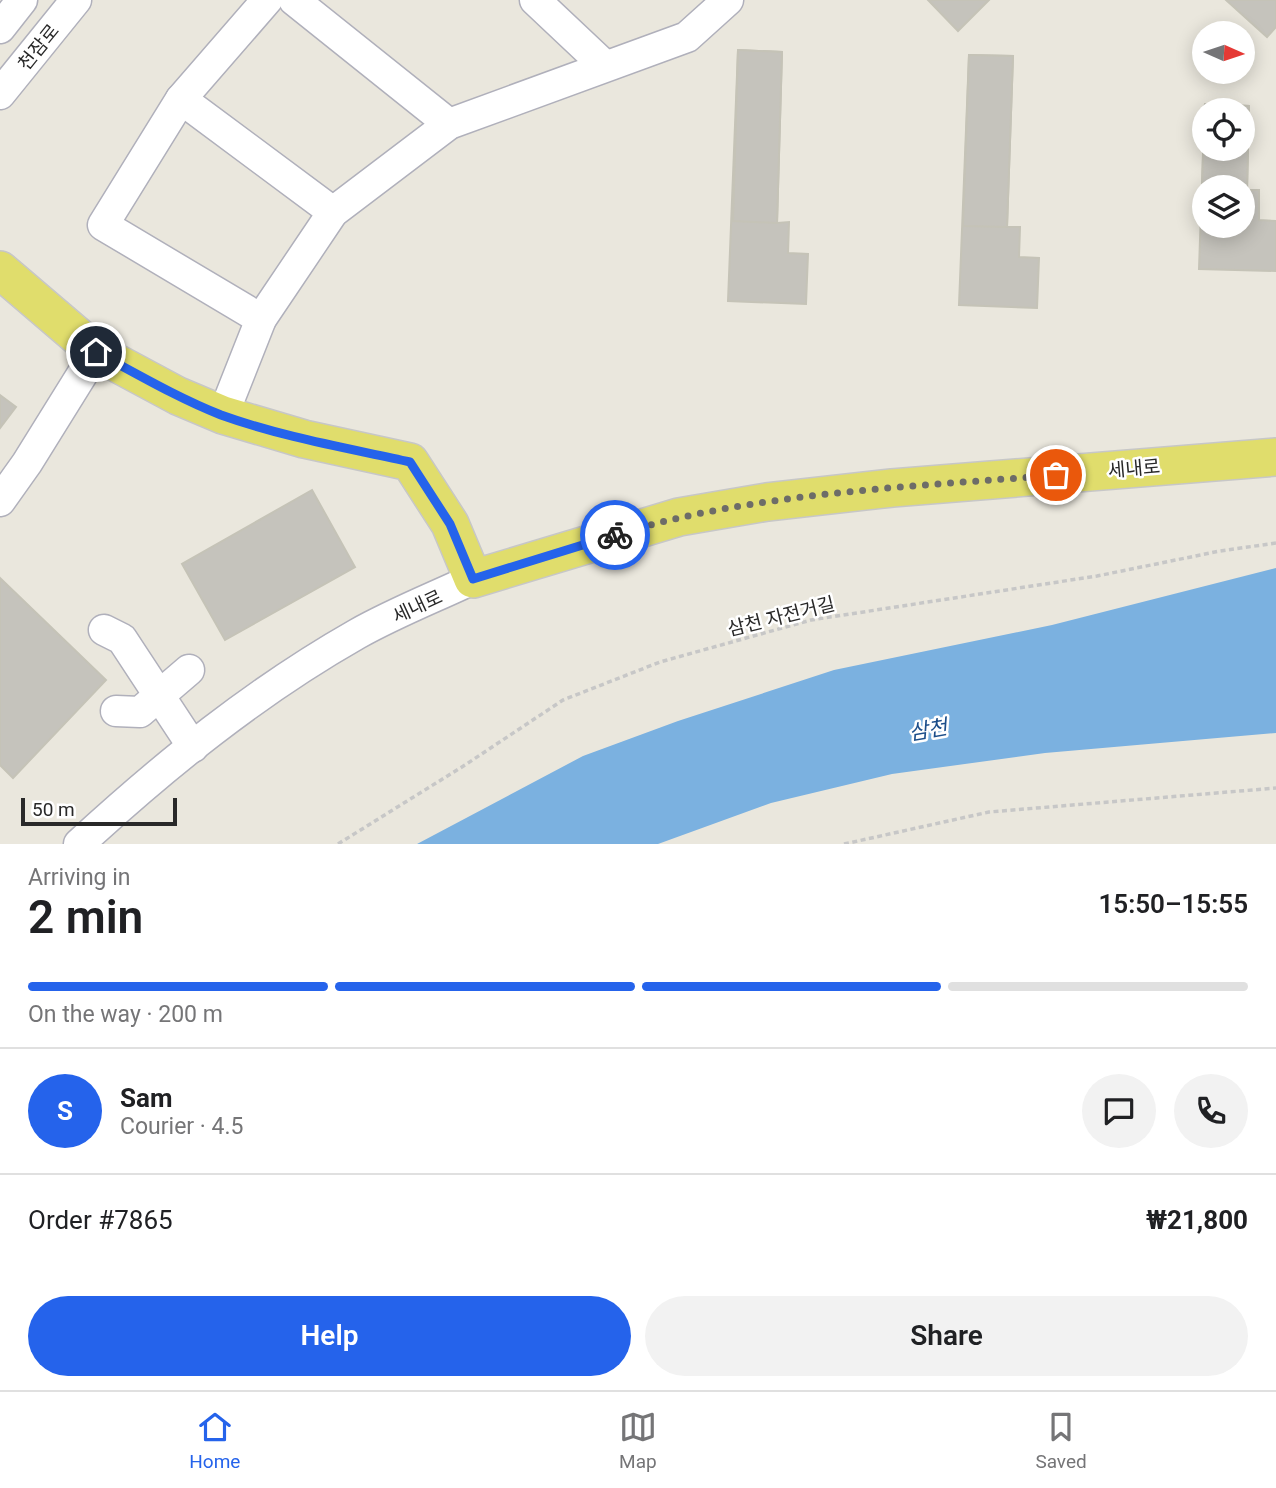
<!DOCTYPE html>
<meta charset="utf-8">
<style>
body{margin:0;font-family:Roboto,"Noto Sans KR",sans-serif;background:#f2f2f2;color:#202124;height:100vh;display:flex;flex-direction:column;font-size:26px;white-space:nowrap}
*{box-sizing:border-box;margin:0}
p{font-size:23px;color:#757577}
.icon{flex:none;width:38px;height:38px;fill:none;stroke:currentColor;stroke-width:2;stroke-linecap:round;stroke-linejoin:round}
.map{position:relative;height:844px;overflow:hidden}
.sheet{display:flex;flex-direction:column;background:#fff;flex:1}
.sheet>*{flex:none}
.needle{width:46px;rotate:93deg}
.buttons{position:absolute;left:1192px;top:21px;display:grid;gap:14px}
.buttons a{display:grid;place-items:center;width:63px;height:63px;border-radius:50%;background:#fff;box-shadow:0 4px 18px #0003;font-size:35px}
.scale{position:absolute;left:21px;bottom:18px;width:156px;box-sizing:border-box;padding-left:7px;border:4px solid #292929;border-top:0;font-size:19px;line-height:24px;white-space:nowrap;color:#292929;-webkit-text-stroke:5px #fff;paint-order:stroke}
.pin{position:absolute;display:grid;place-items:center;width:60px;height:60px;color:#fff;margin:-30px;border:4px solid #fff;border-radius:50%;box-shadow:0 2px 7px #0007}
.courier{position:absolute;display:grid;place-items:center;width:70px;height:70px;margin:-35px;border:5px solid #2563eb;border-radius:50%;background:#fff;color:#222;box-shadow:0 2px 9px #0007}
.headline em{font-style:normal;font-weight:600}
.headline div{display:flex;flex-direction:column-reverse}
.headline{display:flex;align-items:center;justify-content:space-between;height:119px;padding:0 28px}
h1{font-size:46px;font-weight:600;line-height:52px}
.bar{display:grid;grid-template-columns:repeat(4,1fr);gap:10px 7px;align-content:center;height:84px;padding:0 28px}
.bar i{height:9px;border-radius:5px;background:#e0e0e0}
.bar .on{background:#2563eb}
.bar p{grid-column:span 4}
.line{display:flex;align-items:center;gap:18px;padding:0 28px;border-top:2px solid #e0e0e0}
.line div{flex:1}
.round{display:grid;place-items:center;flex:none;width:74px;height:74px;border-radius:37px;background:#f2f2f2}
.button{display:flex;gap:14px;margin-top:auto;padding:14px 28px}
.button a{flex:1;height:80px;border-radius:42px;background:#2563eb;color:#fff;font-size:28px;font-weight:600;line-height:80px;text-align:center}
.button a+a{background:#f2f2f2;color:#202124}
.tab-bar{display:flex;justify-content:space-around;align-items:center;height:98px;border-top:2px solid #e0e0e0;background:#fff;font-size:19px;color:#757577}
.tab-bar a{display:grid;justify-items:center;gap:4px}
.tab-bar .on{color:#2563eb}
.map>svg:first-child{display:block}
.water{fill:#7bb1e0}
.building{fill:#c5c3bc;stroke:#c5c3b7;stroke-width:2;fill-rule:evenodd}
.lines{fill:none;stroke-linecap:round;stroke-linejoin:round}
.minor-casing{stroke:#b0b0bb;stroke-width:33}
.major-casing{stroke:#c7c7c7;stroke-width:40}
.path{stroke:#c7c7c7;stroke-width:3.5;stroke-dasharray:5 3.5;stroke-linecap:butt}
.minor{stroke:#fff;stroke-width:30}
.major{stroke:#e0dd6c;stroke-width:37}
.done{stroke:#6d6c68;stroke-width:7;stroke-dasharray:0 12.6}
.route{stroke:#2563eb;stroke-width:9}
.labels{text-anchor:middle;stroke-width:5;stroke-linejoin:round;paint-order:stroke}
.street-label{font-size:19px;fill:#292929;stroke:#fff}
.water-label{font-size:21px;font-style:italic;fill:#1c4e8a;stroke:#fff}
</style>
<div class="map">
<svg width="1276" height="844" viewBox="0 0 1276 844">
<rect width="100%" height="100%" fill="#eae7dd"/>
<polygon class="water" points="1276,568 1276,733 1045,753 892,774 771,803 658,844 417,844 583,756 678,721 834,670 1052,625"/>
<g class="building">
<polygon points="928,0 989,0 958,31"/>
<polygon points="1226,0 1276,0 1276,27 1267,37"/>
<polygon points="738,50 782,52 777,223 789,222 788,253 808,254 806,304 728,301"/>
<polygon points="738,50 782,52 777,223 733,221"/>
<polygon points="969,55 1013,56 1007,227 1020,227 1019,257 1039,258 1037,308 959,305"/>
<polygon points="969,55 1013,56 1007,227 963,226"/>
<path d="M1205,104L1249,106L1247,190H1259V220L1276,221V271L1199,269L1204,124V149H1242V110H1204ZM1204,187H1242V226H1204Z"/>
<polygon points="1205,104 1249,106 1247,190 1242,190 1242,187 1204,187 1202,190 1204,124 1204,149 1242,149 1242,110 1204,110"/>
<polygon points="0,395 16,407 0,428"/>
<polygon points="312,490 355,567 225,640 182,564"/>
<polygon points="0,578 106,680 13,778 0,765"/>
</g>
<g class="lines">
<g class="minor-casing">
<g id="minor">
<polyline points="294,0 449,124"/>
<polyline points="535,0 605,66"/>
<polyline points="0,28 22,0"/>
<polyline points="0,94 76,0"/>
<polyline points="181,99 333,212"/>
<polyline points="261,319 103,225 181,99 267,0"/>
<polyline points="223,415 261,319 333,212 449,124 687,37 728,0"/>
<polyline points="0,501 27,463 96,352"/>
<polyline points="104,630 122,639 193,747"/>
<polyline points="116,711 140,712 189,670"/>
<path d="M79,844C165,765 255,692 357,634C394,613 435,597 473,579"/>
</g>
</g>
<g class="major-casing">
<polyline id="major" points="0,270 96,352 178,396 223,415 304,439 410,462 450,524 473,579 679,517 767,502 892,488 1276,457"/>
</g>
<g class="path">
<polyline points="338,844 465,765 563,700 660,662 811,620 1097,576 1220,551 1276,543"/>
<polyline points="844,844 989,812 1276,788"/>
</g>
<use href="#minor" class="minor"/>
<use href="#major" class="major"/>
</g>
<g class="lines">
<path class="done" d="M615,535C753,492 913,487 1056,475"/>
<path class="route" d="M96,352C137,374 178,398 221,415C282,437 347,448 410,462L450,524L473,579L615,535"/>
</g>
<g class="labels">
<g class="street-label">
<text transform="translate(38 47) rotate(-51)" y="7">천잠로</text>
<text transform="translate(1134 468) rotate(-5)" y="7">세내로</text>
<text transform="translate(417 606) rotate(-25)" y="7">세내로</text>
<text transform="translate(781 616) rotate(-14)" y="7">삼천 자전거길</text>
</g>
<g class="water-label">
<text transform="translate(928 730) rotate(-10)" y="7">삼천</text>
</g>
</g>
</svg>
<div class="buttons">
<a><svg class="needle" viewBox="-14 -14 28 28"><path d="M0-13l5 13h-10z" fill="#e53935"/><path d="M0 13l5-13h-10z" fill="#757577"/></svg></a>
<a><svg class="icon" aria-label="locate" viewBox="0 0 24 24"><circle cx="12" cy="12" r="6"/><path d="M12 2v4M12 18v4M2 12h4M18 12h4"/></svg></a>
<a><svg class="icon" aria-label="layers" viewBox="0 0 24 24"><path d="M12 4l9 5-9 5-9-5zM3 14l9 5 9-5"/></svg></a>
</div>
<div class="scale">50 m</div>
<div class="pin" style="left:1056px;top:475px;background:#ea580c"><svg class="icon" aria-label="bag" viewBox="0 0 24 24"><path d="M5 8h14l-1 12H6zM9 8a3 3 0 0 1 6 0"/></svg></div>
<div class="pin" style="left:96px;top:352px;background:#1f2937"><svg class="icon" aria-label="home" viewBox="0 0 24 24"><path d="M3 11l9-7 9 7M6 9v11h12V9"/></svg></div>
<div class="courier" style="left:615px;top:535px"><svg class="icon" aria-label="bike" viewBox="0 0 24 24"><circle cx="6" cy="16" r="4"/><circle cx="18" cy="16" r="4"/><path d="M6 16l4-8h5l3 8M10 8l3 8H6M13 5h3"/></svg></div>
</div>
<section class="sheet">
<div class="headline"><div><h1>2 min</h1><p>Arriving in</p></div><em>15:50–15:55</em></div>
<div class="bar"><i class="on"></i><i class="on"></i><i class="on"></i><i></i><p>On the way · 200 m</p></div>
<div class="line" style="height:126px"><b class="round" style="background:#2563eb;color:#fff">S</b><div><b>Sam</b><p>Courier · 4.5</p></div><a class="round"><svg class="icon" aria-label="chat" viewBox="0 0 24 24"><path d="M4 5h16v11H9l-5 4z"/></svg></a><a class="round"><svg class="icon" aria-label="phone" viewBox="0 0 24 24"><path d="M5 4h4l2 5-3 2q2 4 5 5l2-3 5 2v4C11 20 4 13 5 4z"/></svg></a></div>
<div class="line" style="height:91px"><div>Order #7865</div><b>₩21,800</b></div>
<div class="button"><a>Help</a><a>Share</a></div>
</section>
<nav class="tab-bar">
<a class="on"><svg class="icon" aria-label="home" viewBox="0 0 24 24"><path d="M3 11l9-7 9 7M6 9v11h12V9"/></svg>Home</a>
<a><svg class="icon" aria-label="map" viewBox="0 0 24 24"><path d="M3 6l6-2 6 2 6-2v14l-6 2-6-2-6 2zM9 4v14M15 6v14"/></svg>Map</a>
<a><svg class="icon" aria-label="saved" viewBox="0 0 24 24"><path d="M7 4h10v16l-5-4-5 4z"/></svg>Saved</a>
</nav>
